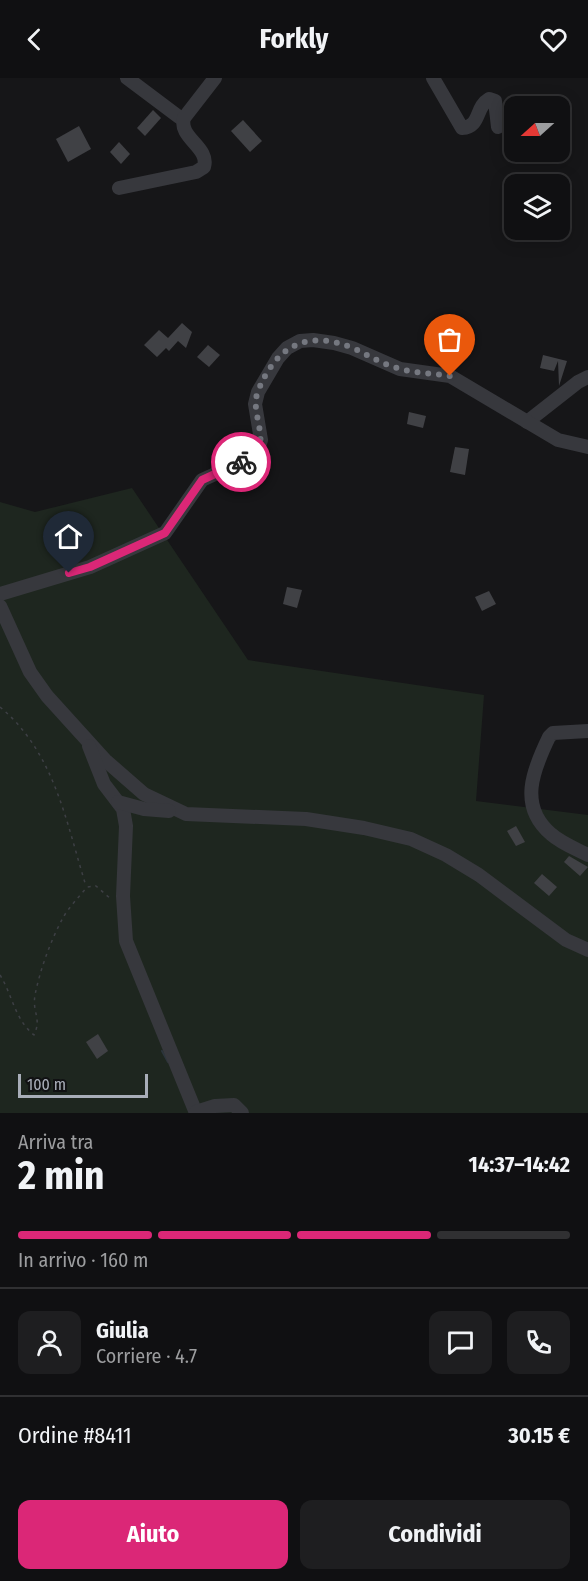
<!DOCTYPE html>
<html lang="it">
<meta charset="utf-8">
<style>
body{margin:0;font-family:"Fira Sans Condensed",sans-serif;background:#1e1e20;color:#f1f3f6;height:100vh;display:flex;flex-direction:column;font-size:22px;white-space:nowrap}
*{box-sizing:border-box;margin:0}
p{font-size:20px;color:#9c9d9f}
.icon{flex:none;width:33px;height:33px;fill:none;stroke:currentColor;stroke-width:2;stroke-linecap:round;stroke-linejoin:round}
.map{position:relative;height:1035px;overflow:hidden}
.drawer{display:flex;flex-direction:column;background:#101012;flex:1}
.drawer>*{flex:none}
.needle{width:39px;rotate:249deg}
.controls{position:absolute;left:504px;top:18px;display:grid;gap:12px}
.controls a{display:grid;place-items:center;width:66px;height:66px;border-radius:12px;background:#101012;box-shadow:0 3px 15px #0003,0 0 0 2px #303032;font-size:30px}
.scale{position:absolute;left:18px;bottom:15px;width:130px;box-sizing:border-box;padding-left:6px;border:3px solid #a8adb8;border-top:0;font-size:16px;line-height:21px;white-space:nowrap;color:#a8adb8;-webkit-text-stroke:4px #111113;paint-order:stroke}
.pin{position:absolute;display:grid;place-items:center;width:51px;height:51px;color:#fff;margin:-62px -26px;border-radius:50% 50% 50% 0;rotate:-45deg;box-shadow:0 0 6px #0007}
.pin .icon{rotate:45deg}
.courier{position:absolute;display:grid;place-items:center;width:60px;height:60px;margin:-30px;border:4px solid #db2777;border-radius:50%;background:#fff;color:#222;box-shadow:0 2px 8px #0007}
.summary em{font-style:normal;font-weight:700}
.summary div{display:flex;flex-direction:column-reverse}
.summary{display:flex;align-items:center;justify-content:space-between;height:102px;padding:0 18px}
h1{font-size:39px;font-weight:700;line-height:45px}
.bar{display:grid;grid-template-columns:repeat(4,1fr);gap:9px 6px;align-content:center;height:72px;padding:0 18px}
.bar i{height:8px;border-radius:4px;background:#303032}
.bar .selected{background:#db2777}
.bar p{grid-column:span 4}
.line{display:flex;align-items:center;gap:15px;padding:0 18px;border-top:2px solid #303032}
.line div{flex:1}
.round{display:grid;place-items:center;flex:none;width:63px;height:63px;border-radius:12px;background:#1e1e20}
.action{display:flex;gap:12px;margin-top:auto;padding:12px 18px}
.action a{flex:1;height:69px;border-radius:12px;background:#db2777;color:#fff;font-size:24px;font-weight:700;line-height:69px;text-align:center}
.action a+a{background:#1e1e20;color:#f1f3f6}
header{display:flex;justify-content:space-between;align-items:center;height:78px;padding:0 18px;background:#101012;font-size:27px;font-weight:700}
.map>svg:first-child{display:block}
.green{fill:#1e261f}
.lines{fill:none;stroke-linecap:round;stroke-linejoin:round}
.stream{stroke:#2c353c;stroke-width:2}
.building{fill:#404145}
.path{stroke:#3d3f44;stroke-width:1.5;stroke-dasharray:3 4.5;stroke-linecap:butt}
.minor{stroke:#37383d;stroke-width:14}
.done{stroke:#757880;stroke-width:6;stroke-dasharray:0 10.8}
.route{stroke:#db2777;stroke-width:8}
</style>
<header><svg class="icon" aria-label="back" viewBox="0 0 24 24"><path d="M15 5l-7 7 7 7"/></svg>Forkly<svg class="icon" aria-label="heart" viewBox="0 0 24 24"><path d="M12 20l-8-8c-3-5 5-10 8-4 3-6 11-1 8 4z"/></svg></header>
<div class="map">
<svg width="588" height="1035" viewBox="0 0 588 1035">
<rect width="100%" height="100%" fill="#161618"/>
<polygon class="green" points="132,410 248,582 484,617 476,723 588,737 588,1035 0,1035 0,424 35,434"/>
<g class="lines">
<polyline class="stream" points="162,973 168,984"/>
</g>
<g class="building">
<polygon points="153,32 161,40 145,58 137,50"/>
<polygon points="243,42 262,63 250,74 231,53"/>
<polygon points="79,48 91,71 68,84 56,61"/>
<polygon points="119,64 130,76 121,86 110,74"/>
<polygon points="182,245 192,254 186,270 178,263 169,273 166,270 157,279 144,267 159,252 168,260"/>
<polygon points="208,267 220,277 209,289 197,279"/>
<polygon points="543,277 567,283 559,308 558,283 554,293 540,290"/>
<polygon points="409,334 426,338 423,350 407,346"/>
<polygon points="455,369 469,371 465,397 450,394"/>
<polygon points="259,383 266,394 250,405 242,394"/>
<polygon points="287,509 302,512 297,530 283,526"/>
<polygon points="489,513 496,526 482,533 475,519"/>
<polygon points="516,748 525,764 516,768 507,753"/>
<polygon points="569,778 588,789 580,798 564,784"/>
<polygon points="542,796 557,809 549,818 534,805"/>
<polygon points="98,956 108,973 97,981 86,964"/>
</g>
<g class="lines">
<g class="path">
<path d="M0,629C55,675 66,744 86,808"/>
<path d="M0,897C12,916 15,942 34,957C42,940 32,935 35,917C40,892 51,861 64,838C70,828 79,819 87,809L96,808L112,822"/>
</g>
<g class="minor">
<polyline points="127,0 179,39 184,40"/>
<path d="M433,0L462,50C481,49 475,29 489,21L495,23L498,49"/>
<path d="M119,110L196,94L204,89C210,69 178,60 184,40L215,0"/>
<polyline points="527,344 578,304 588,299"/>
<polyline points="0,516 90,489 165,455 202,402 248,381 257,373 261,362 255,326 258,314 278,280 287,270 300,263 313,262 334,265 352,270 400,291 450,298 558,362 588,369"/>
<polyline points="0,528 30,594 47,618 105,682 144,716 186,736 306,741 364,750 411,761 446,777 479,797 566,862 588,872"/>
<path d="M588,653L553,655L549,659C533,692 518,728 551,756C561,765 576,771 588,777"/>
<polyline points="89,668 104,706 123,731 126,748 123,818 126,863 196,1035"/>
<polyline points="118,724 144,731 169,733"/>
<polyline points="196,1034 215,1028 234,1027 242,1035"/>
</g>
</g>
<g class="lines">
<path class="done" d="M241,384L253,377L260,368C263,349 251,331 258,313C276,268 307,251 353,270C366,276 377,283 391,288C409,295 430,295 450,298"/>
<polyline class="route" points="69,495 90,489 165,455 202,402 241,384"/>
</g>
</svg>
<div class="controls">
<a><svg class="needle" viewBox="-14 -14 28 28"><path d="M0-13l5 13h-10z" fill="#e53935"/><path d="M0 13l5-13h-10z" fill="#9c9d9f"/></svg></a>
<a><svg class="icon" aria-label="layers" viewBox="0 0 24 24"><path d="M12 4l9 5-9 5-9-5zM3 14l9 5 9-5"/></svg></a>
</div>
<div class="scale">100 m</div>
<div class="pin" style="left:450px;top:298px;background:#ea580c"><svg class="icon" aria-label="bag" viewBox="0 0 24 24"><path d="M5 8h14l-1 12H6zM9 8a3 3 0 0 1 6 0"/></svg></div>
<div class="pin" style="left:69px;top:495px;background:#1f2937"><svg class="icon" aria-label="home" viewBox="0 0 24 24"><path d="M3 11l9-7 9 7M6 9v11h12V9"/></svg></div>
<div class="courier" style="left:241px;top:384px"><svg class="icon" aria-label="bike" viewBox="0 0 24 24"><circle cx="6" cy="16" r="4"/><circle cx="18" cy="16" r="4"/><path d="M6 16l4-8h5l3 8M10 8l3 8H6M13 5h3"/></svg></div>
</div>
<section class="drawer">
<div class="summary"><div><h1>2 min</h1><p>Arriva tra</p></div><em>14:37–14:42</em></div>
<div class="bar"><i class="selected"></i><i class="selected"></i><i class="selected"></i><i></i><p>In arrivo · 160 m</p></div>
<div class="line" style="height:108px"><a class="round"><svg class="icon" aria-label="person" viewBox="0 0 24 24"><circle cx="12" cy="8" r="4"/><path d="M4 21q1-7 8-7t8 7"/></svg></a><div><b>Giulia</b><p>Corriere · 4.7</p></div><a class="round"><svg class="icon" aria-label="chat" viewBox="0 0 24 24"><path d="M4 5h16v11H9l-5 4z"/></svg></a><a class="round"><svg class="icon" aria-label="phone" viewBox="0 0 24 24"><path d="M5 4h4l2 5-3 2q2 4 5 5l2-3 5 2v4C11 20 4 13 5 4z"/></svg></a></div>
<div class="line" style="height:78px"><div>Ordine #8411</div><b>30.15 €</b></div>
<div class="action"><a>Aiuto</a><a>Condividi</a></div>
</section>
